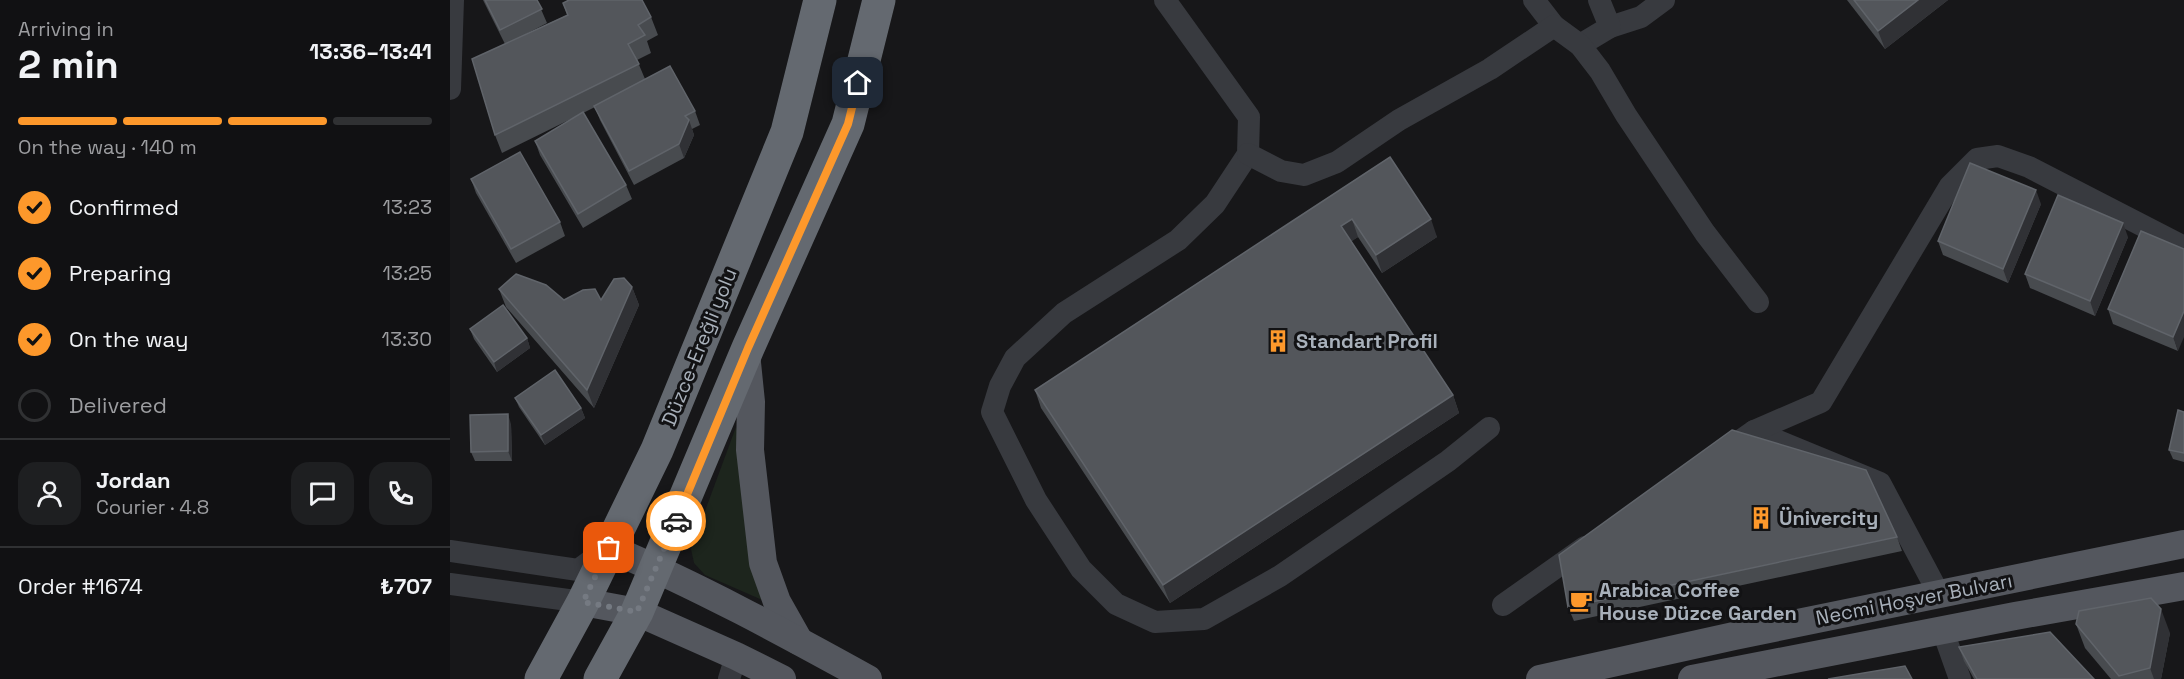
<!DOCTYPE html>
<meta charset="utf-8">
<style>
body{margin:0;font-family:"Space Grotesk",sans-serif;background:#1e1f21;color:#f1f3f6;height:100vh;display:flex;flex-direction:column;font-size:22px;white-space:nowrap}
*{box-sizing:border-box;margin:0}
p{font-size:20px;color:#9c9da0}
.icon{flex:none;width:33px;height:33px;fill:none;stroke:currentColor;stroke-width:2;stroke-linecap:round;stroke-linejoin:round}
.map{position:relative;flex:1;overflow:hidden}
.panel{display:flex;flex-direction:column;background:#111113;width:450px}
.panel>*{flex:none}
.pin{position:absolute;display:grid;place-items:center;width:51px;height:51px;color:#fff;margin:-26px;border-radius:12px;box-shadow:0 3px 9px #0006}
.courier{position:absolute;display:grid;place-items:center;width:60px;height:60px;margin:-30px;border:4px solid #fd982b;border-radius:50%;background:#fff;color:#222;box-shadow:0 2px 8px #0007}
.head em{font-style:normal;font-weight:800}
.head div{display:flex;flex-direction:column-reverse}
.head{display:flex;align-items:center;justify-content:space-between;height:102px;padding:0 18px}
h1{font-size:39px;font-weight:800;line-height:45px}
.bar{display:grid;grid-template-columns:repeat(4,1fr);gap:9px 6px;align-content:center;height:72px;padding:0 18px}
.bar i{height:8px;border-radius:4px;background:#303133}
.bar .current{background:#fd982b}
.bar p{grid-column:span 4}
.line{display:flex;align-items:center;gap:15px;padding:0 18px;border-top:2px solid #303133}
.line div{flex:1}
.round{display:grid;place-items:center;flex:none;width:63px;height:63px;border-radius:18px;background:#1e1f21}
ol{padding:0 18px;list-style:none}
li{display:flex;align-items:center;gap:18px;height:66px}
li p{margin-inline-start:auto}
li .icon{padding:6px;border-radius:50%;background:#fd982b;color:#111;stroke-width:4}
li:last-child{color:#9c9da0}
li i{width:33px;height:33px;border:3px solid #303133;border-radius:50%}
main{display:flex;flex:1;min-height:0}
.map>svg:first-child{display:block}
.green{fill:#1d251d}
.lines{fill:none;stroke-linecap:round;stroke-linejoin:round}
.minor{stroke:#383a3f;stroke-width:22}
.major{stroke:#54575e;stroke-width:28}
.highway{stroke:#646970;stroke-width:33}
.wall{fill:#484b4f}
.shaded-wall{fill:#303135}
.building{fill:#53565b;stroke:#60646a;stroke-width:1.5}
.done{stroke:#757a82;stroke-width:6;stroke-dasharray:0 10.8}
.route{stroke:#fd982b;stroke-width:8}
.labels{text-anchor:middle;stroke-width:6;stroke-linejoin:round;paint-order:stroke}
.poi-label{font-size:20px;font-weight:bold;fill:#a8b0ba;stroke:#121214;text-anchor:start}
.street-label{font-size:20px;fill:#a8b0ba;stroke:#121214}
</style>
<main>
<section class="panel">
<div class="head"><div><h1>2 min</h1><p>Arriving in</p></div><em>13:36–13:41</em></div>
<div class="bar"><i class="current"></i><i class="current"></i><i class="current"></i><i></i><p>On the way · 140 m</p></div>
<ol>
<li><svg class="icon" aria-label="check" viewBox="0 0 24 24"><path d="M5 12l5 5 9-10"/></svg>Confirmed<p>13:23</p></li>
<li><svg class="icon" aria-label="check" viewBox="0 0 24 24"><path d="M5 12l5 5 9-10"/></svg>Preparing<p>13:25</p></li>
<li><svg class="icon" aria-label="check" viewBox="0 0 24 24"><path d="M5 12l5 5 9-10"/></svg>On the way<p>13:30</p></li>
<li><i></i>Delivered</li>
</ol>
<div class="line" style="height:108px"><a class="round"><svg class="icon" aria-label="person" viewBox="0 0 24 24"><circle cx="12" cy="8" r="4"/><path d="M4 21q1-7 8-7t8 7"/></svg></a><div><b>Jordan</b><p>Courier · 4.8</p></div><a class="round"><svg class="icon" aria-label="chat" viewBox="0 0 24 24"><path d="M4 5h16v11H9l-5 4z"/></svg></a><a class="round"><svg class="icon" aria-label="phone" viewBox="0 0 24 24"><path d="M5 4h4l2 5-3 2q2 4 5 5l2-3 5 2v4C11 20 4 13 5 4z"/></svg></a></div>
<div class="line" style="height:78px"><div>Order #1674</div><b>₺707</b></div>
</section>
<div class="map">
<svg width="1734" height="679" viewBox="0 0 1734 679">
<rect width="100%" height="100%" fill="#171719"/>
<polygon class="green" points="286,427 293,445 319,603 255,575 244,563 241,549"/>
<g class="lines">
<g class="minor">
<polyline points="715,0 799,117 798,154 765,204 728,240 614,313 565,358 550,386 542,412 586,500 631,569 666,604 705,622 754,619 830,576 998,461 1039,428"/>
<polyline points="1084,0 1104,26"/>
<polyline points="1160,27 1191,17 1214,0"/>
<polyline points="1130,45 1160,27 1149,0"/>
<polyline points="0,89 3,0"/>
<polyline points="798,154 831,171 854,175 887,162 949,120 1040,69 1104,26 1130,45 1150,71 1176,115 1255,233 1308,302"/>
<polyline points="1304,431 1430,483 1489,594"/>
<polyline points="1274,452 1304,431 1371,402 1500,186 1527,159 1548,156 1579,167 1734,247"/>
<polyline points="0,551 128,570 155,550"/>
<polyline points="0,584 133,602"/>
<polyline points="1053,605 1135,547"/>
<polyline points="1493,631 1510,679"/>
<polyline points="279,679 286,656"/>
</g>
<g class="major">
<polyline points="296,353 301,402 300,450 313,563 327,602 349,641"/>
<path d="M159,548C248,586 333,632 418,679"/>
<polyline points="133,602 187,612 286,656 332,679"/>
<polyline points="1090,679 1284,636 1734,544"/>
<polyline points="1242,679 1565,616 1734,586"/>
</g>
<g class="highway">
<polyline points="91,679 133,602 207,450 337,132 370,0"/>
<polyline points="150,679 187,612 298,348 398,124 429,0"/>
</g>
</g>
<g class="wall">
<polygon points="33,0 87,0 97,23 74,35 117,15 113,3 201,17 208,35 197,41 201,53 187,60 195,79 245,111 250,125 242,129 244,135 234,158 184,185 150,120 145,107 133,113 176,185 182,199 133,228 90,155 85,141 125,117 52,153 45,135 55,44"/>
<polygon points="1397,0 1498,0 1435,49"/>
<polygon points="940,157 987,237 932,273 908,237 901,241 1003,395 1009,413 720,603 591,408 585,390"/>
<polygon points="21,179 110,222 115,236 66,263 26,193"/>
<polygon points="1591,204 1558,283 1493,255 1488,241"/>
<polygon points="1691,231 1728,351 1663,324 1658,309"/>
<polygon points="1678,237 1645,316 1580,288 1575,274"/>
<polygon points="182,287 189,305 144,408 56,307 49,289 114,300 151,300"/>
<polygon points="20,329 77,338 80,348 47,372 24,339"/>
<polygon points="65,398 131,408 135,418 95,445 69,407"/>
<polygon points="1734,412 1734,462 1723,459 1719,450"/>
<polygon points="61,424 62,461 25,461 21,452"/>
<polygon points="1447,537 1452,551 1124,621 1118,607"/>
<polygon points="1626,624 1720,633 1711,679 1661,679 1635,648"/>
<polygon points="1509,647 1644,679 1524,679 1514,661"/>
</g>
<g class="shaded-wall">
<polygon points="1468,0 1498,0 1435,49 1428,31"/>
<polygon points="239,120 244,135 234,158 229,144"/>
<polygon points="1586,190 1591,204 1558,283 1553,269"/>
<polygon points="902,219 908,237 898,244 891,226"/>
<polygon points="981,219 987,237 932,273 926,255"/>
<polygon points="1673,223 1678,237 1645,316 1640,301"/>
<polygon points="182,287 189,305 144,408 137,390"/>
<polygon points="1734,311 1734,337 1728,351 1723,337"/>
<polygon points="77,338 80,348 47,372 44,362"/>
<polygon points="1003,395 1009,413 720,603 713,585"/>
<polygon points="131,408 135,418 95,445 91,435"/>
<polygon points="58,414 61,424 62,461 58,451"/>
<polygon points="1711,609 1720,633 1711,679 1704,679 1700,668"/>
</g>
<g class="building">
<polygon points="35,0 87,0 92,9 50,30"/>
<polygon points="119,0 192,0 201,17 188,25 195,35 178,44 189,64 45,135 22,59 118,15 113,3"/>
<polygon points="1404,0 1468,0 1428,31"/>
<polygon points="220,66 245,111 235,116 239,120 229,144 179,171 144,106"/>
<polygon points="133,112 176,185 128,214 85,141"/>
<polygon points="70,152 110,222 61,249 21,179"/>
<polygon points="940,157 981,219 926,255 902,219 891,226 1003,395 713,585 585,390"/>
<polygon points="1520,163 1586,190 1553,269 1488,241"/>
<polygon points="1608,195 1673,223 1640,301 1575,274"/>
<polygon points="1691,231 1734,249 1734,311 1723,337 1658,309"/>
<polygon points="66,274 96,285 114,300 133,290 145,289 151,300 164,279 174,278 182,287 137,390 49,289"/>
<polygon points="53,305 77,338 44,362 20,329"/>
<polygon points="105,370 131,408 91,435 65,398"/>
<polygon points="1728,410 1734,412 1734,453 1719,450"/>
<polygon points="58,414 58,451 21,452 20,415"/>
<polygon points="1282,430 1416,470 1447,537 1118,607 1109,555"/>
<polygon points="1701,598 1711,609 1700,668 1669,676 1626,624 1629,611"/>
<polygon points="1600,632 1644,679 1527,679 1509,647"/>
<polygon points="1455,666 1462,679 1378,679"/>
</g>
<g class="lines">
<polyline class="done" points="159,548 133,602 187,612 226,521"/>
<polyline class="route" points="226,521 298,348 398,124 408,83"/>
</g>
<defs>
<g id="building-bare" transform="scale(1.8)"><path d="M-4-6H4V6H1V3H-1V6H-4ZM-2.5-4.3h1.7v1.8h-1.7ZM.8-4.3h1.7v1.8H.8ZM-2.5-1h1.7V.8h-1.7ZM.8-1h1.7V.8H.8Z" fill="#fd982b" stroke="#121214" stroke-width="2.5" paint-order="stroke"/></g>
<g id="cafe-bare" transform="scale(1.8)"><path d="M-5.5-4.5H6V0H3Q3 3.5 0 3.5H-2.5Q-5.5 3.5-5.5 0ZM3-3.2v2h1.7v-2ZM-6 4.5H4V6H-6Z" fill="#fd982b" stroke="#121214" stroke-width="2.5" paint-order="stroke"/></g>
</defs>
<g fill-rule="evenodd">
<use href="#building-bare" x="828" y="341"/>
<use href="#building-bare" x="1311" y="518"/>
<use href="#cafe-bare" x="1131" y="601"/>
</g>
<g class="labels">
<g class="poi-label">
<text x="846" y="348">Standart Profil</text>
<text x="1329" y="525">Ünivercity</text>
<text x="1149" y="597">Arabica Coffee<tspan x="1149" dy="23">House Düzce Garden</tspan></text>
</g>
<g class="street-label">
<text transform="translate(249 347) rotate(-68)" y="7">Düzce-Ereğli yolu</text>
<text transform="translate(1464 599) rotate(-11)" y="7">Necmi Hoşver Bulvarı</text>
</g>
</g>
</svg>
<div class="pin" style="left:159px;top:548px;background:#ea580c"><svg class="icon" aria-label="bag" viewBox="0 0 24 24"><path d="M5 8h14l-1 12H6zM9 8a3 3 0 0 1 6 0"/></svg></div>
<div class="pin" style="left:408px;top:83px;background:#1f2937"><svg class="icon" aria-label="home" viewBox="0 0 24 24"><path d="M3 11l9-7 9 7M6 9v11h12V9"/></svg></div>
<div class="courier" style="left:226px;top:521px"><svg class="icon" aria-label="car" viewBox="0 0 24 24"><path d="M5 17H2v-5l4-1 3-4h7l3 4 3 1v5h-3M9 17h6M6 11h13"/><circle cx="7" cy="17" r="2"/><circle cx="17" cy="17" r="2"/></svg></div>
</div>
</main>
